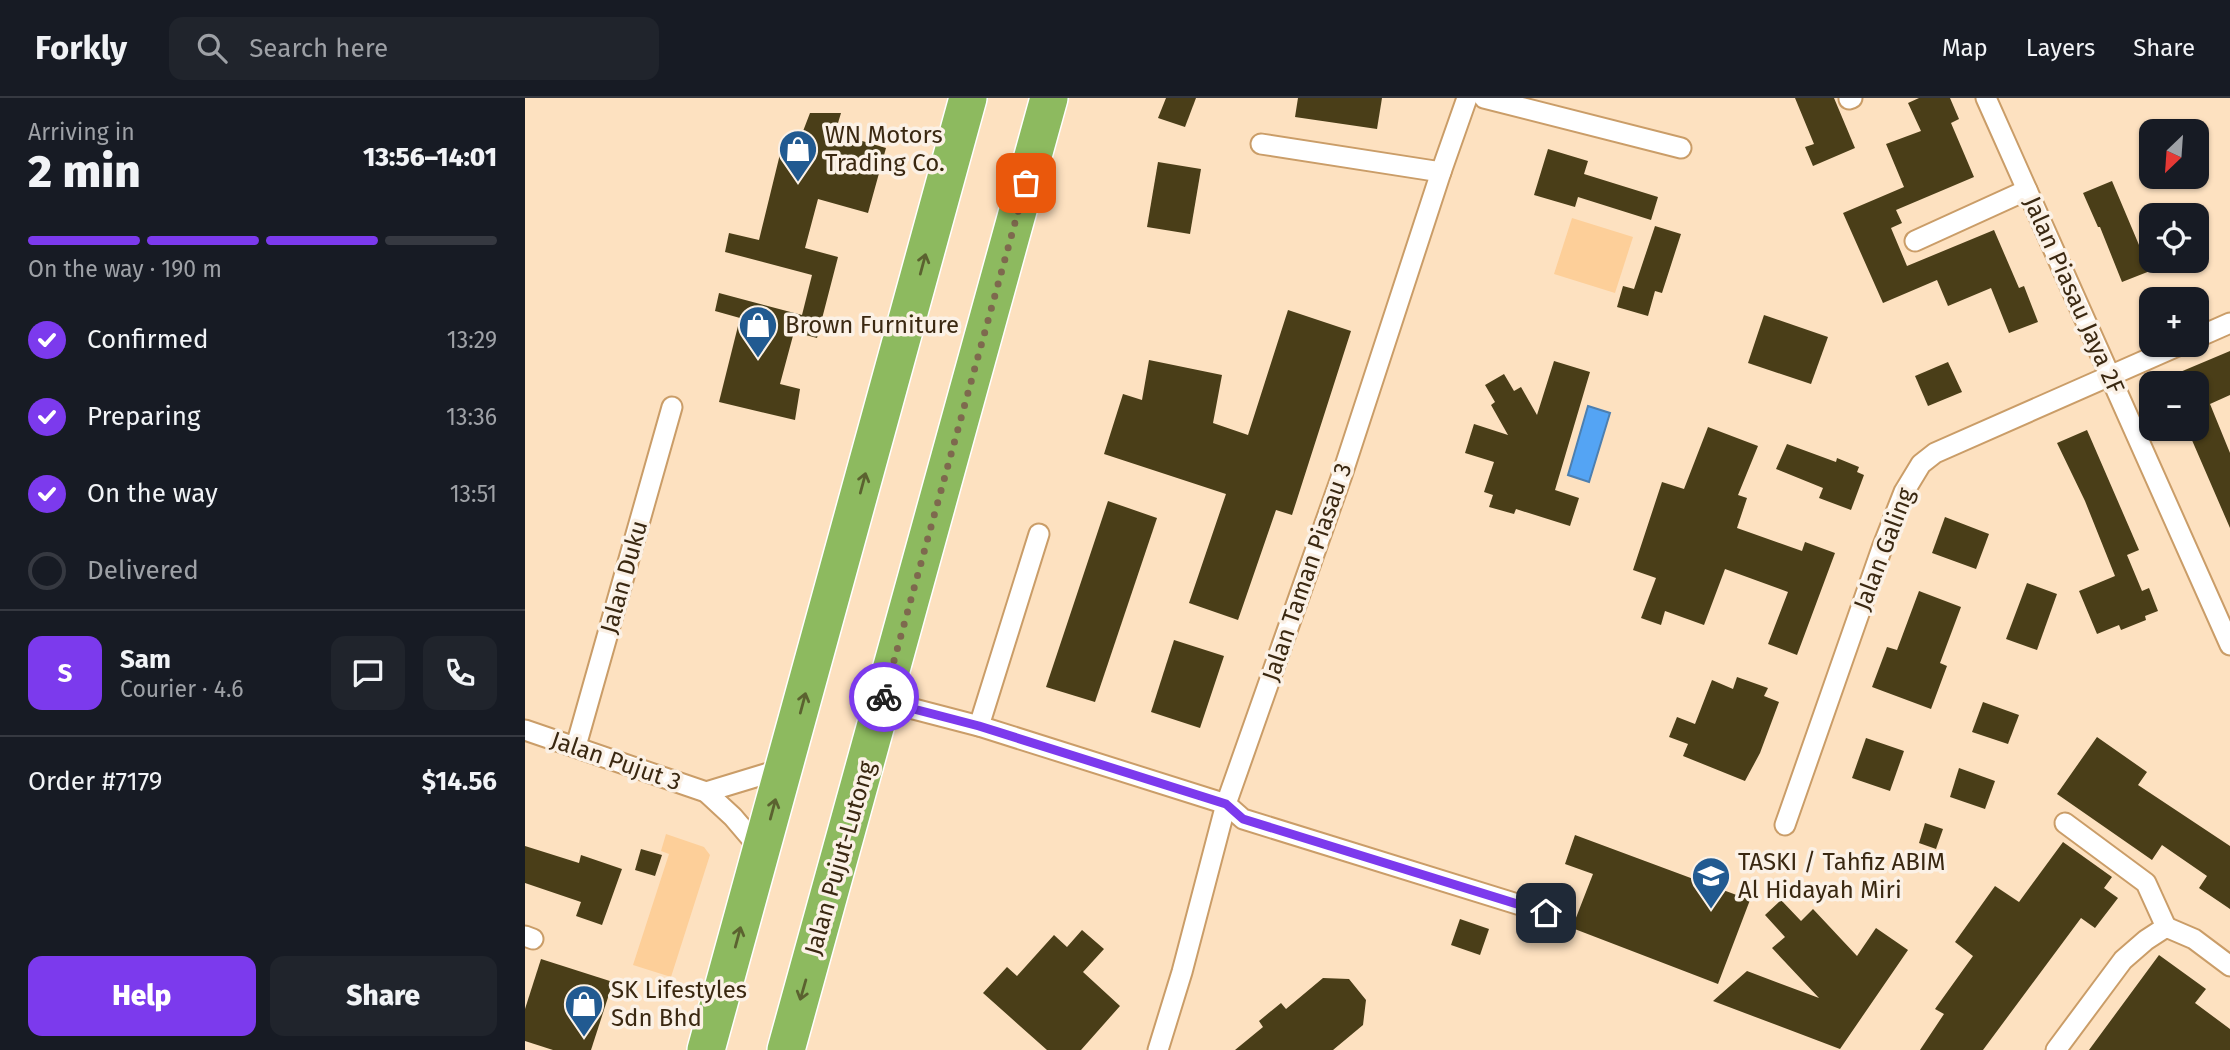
<!DOCTYPE html>
<meta charset="utf-8">
<style>
body{margin:0;font-family:"Fira Sans",sans-serif;background:#20242c;color:#f1f3f6;height:100vh;display:flex;flex-direction:column;font-size:26px;white-space:nowrap}
*{box-sizing:border-box;margin:0}
p{font-size:23px;color:#9ea1a6}
.icon{flex:none;width:38px;height:38px;fill:none;stroke:currentColor;stroke-width:2;stroke-linecap:round;stroke-linejoin:round}
.map{position:relative;flex:1;overflow:hidden}
.side{display:flex;flex-direction:column;background:#171b24;width:525px}
.side>*{flex:none}
.needle{width:46px;rotate:205deg}
.tools{position:absolute;left:1614px;top:21px;display:grid;gap:14px}
.tools a{display:grid;place-items:center;width:70px;height:70px;border-radius:14px;background:#171b24;box-shadow:0 2px 5px #0004;font-size:35px}
.pin{position:absolute;display:grid;place-items:center;width:60px;height:60px;color:#fff;margin:-30px;border-radius:14px;box-shadow:0 4px 10px #0006}
.courier{position:absolute;display:grid;place-items:center;width:70px;height:70px;margin:-35px;border:5px solid #7c3aed;border-radius:50%;background:#fff;color:#222;box-shadow:0 2px 9px #0007}
.summary em{font-style:normal;font-weight:800}
.summary div{display:flex;flex-direction:column-reverse}
.summary{display:flex;align-items:center;justify-content:space-between;height:119px;padding:0 28px}
h1{font-size:46px;font-weight:800;line-height:52px}
.bar{display:grid;grid-template-columns:repeat(4,1fr);gap:10px 7px;align-content:center;height:84px;padding:0 28px}
.bar i{height:9px;border-radius:5px;background:#363941}
.bar .current{background:#7c3aed}
.bar p{grid-column:span 4}
.line{display:flex;align-items:center;gap:18px;padding:0 28px;border-top:2px solid #363941}
.line div{flex:1}
.round{display:grid;place-items:center;flex:none;width:74px;height:74px;border-radius:14px;background:#20242c}
ol{padding:0 28px;list-style:none}
li{display:flex;align-items:center;gap:21px;height:77px}
li p{margin-inline-start:auto}
li .icon{padding:7px;border-radius:50%;background:#7c3aed;color:#fff;stroke-width:4}
li:last-child{color:#9ea1a6}
li i{width:38px;height:38px;border:4px solid #363941;border-radius:50%}
.primary-button{display:flex;gap:14px;margin-top:auto;padding:14px 28px}
.primary-button a{flex:1;height:80px;border-radius:14px;background:#7c3aed;color:#fff;font-size:28px;font-weight:800;line-height:80px;text-align:center}
.primary-button a+a{background:#20242c;color:#f1f3f6}
header{display:flex;align-items:center;gap:42px;box-sizing:border-box;height:98px;padding:0 35px;background:#171b24;border-bottom:2px solid #363941}
header strong{font-size:33px}
nav{display:flex;gap:38px;margin-inline-start:auto;font-size:24px}
.search{width:490px;height:63px;background:#20242c;display:flex;align-items:center;gap:18px;box-sizing:border-box;padding:0 24px;border-radius:14px;color:#9ea1a6;font-size:26px}
main{display:flex;flex:1;min-height:0}
.map>svg:first-child{display:block}
.green{fill:#fdcf99}
.water{fill:#54a4f4;stroke:#4c7fb0;stroke-width:2}
.building{fill:#4a3e18}
.lines{fill:none;stroke-linecap:round;stroke-linejoin:round}
.street-casing{stroke:#ca9d68;stroke-width:23}
.highway-casing{stroke:#fff;stroke-width:40}
.street{stroke:#fff;stroke-width:19}
.highway{stroke:#8dba5f;stroke-width:37}
.oneway{stroke:#5b6230}
.done{stroke:#7e694e;stroke-width:7;stroke-dasharray:0 12.6}
.route{stroke:#7c3aed;stroke-width:9}
.labels{text-anchor:middle;stroke-width:7;stroke-linejoin:round;paint-order:stroke}
.poi-label{font-size:24px;fill:#3a2811;stroke:#fbf1e6;text-anchor:start}
.street-label{font-size:24px;fill:#3a2811;stroke:#fbf1e6}
</style>
<header>
<strong>Forkly</strong>
<div class="search"><svg class="icon" aria-label="search" viewBox="0 0 24 24"><circle cx="10" cy="10" r="6"/><path d="M15 15l6 6"/></svg>Search here</div>
<nav><a>Map</a><a>Layers</a><a>Share</a></nav>
</header>
<main>
<section class="side">
<div class="summary"><div><h1>2 min</h1><p>Arriving in</p></div><em>13:56–14:01</em></div>
<div class="bar"><i class="current"></i><i class="current"></i><i class="current"></i><i></i><p>On the way · 190 m</p></div>
<ol>
<li><svg class="icon" aria-label="check" viewBox="0 0 24 24"><path d="M5 12l5 5 9-10"/></svg>Confirmed<p>13:29</p></li>
<li><svg class="icon" aria-label="check" viewBox="0 0 24 24"><path d="M5 12l5 5 9-10"/></svg>Preparing<p>13:36</p></li>
<li><svg class="icon" aria-label="check" viewBox="0 0 24 24"><path d="M5 12l5 5 9-10"/></svg>On the way<p>13:51</p></li>
<li><i></i>Delivered</li>
</ol>
<div class="line" style="height:126px"><b class="round" style="background:#7c3aed;color:#fff">S</b><div><b>Sam</b><p>Courier · 4.6</p></div><a class="round"><svg class="icon" aria-label="chat" viewBox="0 0 24 24"><path d="M4 5h16v11H9l-5 4z"/></svg></a><a class="round"><svg class="icon" aria-label="phone" viewBox="0 0 24 24"><path d="M5 4h4l2 5-3 2q2 4 5 5l2-3 5 2v4C11 20 4 13 5 4z"/></svg></a></div>
<div class="line" style="height:91px"><div>Order #7179</div><b>$14.56</b></div>
<div class="primary-button"><a>Help</a><a>Share</a></div>
</section>
<div class="map">
<svg width="1705" height="952" viewBox="0 0 1705 952">
<rect width="100%" height="100%" fill="#fde1c0"/>
<g class="green">
<polygon points="1047,120 1108,139 1090,195 1029,176"/>
<polygon points="141,736 179,749 185,757 146,879 108,867 144,756 136,753"/>
</g>
<polygon class="water" points="1063,308 1085,315 1064,384 1043,377"/>
<g class="building">
<polygon points="641,0 671,0 660,29 633,20"/>
<polygon points="773,0 857,0 852,31 770,19"/>
<polygon points="1270,0 1309,0 1330,50 1288,68 1280,49 1289,46"/>
<polygon points="1394,0 1425,0 1434,21 1426,25 1449,79 1371,112 1377,125 1366,130 1382,168 1469,132 1494,190 1499,188 1513,224 1484,235 1466,190 1423,208 1412,182 1358,205 1318,115 1379,89 1361,46 1396,33 1383,5"/>
<polygon points="285,15 316,15 310,35 361,50 343,115 293,101 280,150 313,159 292,240 269,234 255,286 275,291 270,322 194,304 215,220 190,213 194,195 277,217 287,177 200,154 204,135 234,142 256,52 270,54"/>
<polygon points="1023,51 1063,63 1059,76 1133,99 1126,122 1053,99 1050,109 1009,97"/>
<polygon points="633,64 676,71 665,136 622,129"/>
<polygon points="1587,83 1625,173 1597,184 1575,129 1573,129 1558,95"/>
<polygon points="1130,128 1156,136 1137,195 1130,193 1123,218 1092,209 1098,188 1109,191"/>
<polygon points="763,212 826,233 767,417 751,412 713,522 664,505 701,396 579,356 598,296 617,302 624,262 697,277 688,325 723,337"/>
<polygon points="1239,217 1303,239 1286,286 1223,265"/>
<polygon points="1705,253 1705,297 1685,306 1705,355 1705,430 1663,333 1671,331 1671,285 1629,285"/>
<polygon points="1029,263 1065,274 1030,392 1054,400 1045,428 991,411 989,416 964,409 968,397 959,394 969,364 940,355 949,326 983,337 966,307 970,304 960,287 979,276 989,293 996,289 1012,317"/>
<polygon points="1423,264 1437,294 1403,308 1390,278"/>
<polygon points="1183,329 1233,348 1213,397 1222,400 1212,430 1277,453 1280,444 1310,455 1272,557 1243,546 1263,494 1200,471 1179,527 1140,513 1136,527 1116,520 1131,480 1108,472 1137,384 1159,391"/>
<polygon points="1562,332 1614,452 1602,457 1617,493 1624,490 1633,513 1620,518 1621,522 1596,532 1594,527 1572,536 1554,493 1590,478 1560,403 1532,345"/>
<polygon points="1262,346 1311,364 1312,360 1334,369 1332,374 1339,377 1326,412 1294,400 1298,390 1251,371"/>
<polygon points="583,403 632,420 570,604 521,589"/>
<polygon points="1420,419 1464,436 1451,471 1407,455"/>
<polygon points="1502,485 1532,496 1512,552 1481,541"/>
<polygon points="1394,493 1436,509 1415,565 1422,568 1406,611 1347,589 1362,549 1372,552"/>
<polygon points="649,542 699,558 675,630 626,614"/>
<polygon points="1212,579 1243,590 1239,598 1254,604 1235,655 1220,683 1158,658 1163,646 1144,639 1152,619 1170,626 1187,582 1208,591"/>
<polygon points="1458,604 1494,617 1483,646 1447,634"/>
<polygon points="1572,639 1622,674 1613,687 1705,748 1705,811 1674,790 1682,778 1637,747 1627,762 1532,696"/>
<polygon points="1341,640 1379,653 1365,693 1327,680"/>
<polygon points="1434,670 1470,683 1460,711 1425,699"/>
<polygon points="1400,725 1418,731 1411,751 1394,745"/>
<polygon points="1050,737 1225,802 1193,886 1047,830 1068,776 1040,766"/>
<polygon points="1538,744 1587,779 1579,790 1593,800 1570,830 1556,820 1458,952 1395,952 1419,916 1410,911 1448,858 1430,844 1470,788 1494,804"/>
<polygon points="0,748 54,765 56,757 97,771 77,827 51,818 56,804 0,785"/>
<polygon points="116,751 137,757 130,778 110,772"/>
<polygon points="1256,802 1276,823 1288,811 1332,858 1351,830 1383,852 1315,951 1188,903 1222,873 1294,900 1247,850 1260,839 1240,817"/>
<polygon points="935,821 964,831 955,857 926,847"/>
<polygon points="557,832 579,851 558,874 595,908 556,952 522,952 458,895 482,869 492,878 529,837 542,849"/>
<polygon points="1634,857 1681,891 1670,905 1705,931 1705,952 1564,952"/>
<polygon points="16,861 88,884 66,952 28,952 0,943 0,911"/>
<polygon points="798,880 824,881 841,902 838,927 808,952 710,952 738,929 734,923 756,905 761,911"/>
</g>
<g class="lines">
<g class="street-casing">
<g id="street">
<polyline points="959,0 1156,50"/>
<polyline points="1461,0 1705,547"/>
<polyline points="1324,1 1327,0"/>
<polyline points="736,46 916,74"/>
<polyline points="1390,143 1502,92"/>
<polyline points="1671,240 1705,225"/>
<polyline points="358,603 454,628 701,706 718,721 1021,815"/>
<polyline points="454,628 514,436"/>
<polyline points="0,632 181,694 208,719 237,753"/>
<polyline points="51,648 147,309"/>
<polyline points="181,694 260,670"/>
<polyline points="1540,725 1621,785 1641,829"/>
<polyline points="1260,727 1357,450 1379,394 1396,366 1410,355 1655,247"/>
<polyline points="0,838 8,841"/>
<polyline points="633,952 657,874 701,706 817,377 916,74 942,0"/>
<polyline points="1531,952 1598,862 1621,842 1641,829 1669,841 1705,868"/>
</g>
</g>
<g class="highway-casing">
<g id="highway">
<polyline points="181,952 443,0"/>
<polyline points="261,952 524,0"/>
</g>
</g>
<use href="#street" class="street"/>
<use href="#highway" class="highway"/>
</g>
<defs><path id="oneway-shaft" d="M-6 0H5M1.5-3L5.5 0L1.5 3" fill="none" stroke-width="1.6" stroke-linecap="round" stroke-linejoin="round" transform="scale(1.75)"/></defs>
<g class="oneway">
<use href="#oneway-shaft" transform="translate(398 166) rotate(-75)"/>
<use href="#oneway-shaft" transform="translate(338 385) rotate(-75)"/>
<use href="#oneway-shaft" transform="translate(278 605) rotate(-75)"/>
<use href="#oneway-shaft" transform="translate(248 711) rotate(-75)"/>
<use href="#oneway-shaft" transform="translate(213 839) rotate(-75)"/>
<use href="#oneway-shaft" transform="translate(278 892) rotate(106)"/>
</g>
<g class="lines">
<polyline class="done" points="359,599 501,85"/>
<polyline class="route" points="359,599 358,603 454,628 701,706 718,721 1021,815"/>
</g>
<defs>
<g id="shop-pin" transform="scale(2.0125)"><path d="M0 17L-7.5 6A9.5 9.5 0 1 1 7.5 6Z" fill="#215a91" stroke="#fbf1e6"/><path d="M-5-2.5h2.3a2.7 3.5 0 0 1 5.4 0H5L5.5 6h-11ZM-1.5-2.5h3a1.5 2.3 0 0 0-3 0Z" fill="#fff"/></g>
<g id="school-pin" transform="scale(2.0125)"><path d="M0 17L-7.5 6A9.5 9.5 0 1 1 7.5 6Z" fill="#215a91" stroke="#fbf1e6"/><path d="M0-5L7-2L0 1L-7-2ZM-4 1L0 2.5L4 1V4Q0 6-4 4Z" fill="#fff"/></g>
</defs>
<g fill-rule="evenodd">
<use href="#shop-pin" x="273" y="51"/>
<use href="#shop-pin" x="233" y="227"/>
<use href="#school-pin" x="1186" y="778"/>
<use href="#shop-pin" x="59" y="906"/>
</g>
<g class="labels">
<g class="poi-label">
<text x="300" y="45">WN Motors<tspan x="300" dy="28">Trading Co.</tspan></text>
<text x="260" y="235">Brown Furniture</text>
<text x="1213" y="772">TASKI / Tahfiz ABIM<tspan x="1213" dy="28">Al Hidayah Miri</tspan></text>
<text x="86" y="900">SK Lifestyles<tspan x="86" dy="28">Sdn Bhd</tspan></text>
</g>
<g class="street-label">
<text transform="translate(1549 197) rotate(66)" y="8">Jalan Piasau Jaya 2F</text>
<text transform="translate(1359 451) rotate(-69)" y="8">Jalan Galing</text>
<text transform="translate(782 474) rotate(-71)" y="8">Jalan Taman Piasau 3</text>
<text transform="translate(99 479) rotate(-74)" y="8">Jalan Duku</text>
<text transform="translate(91 663) rotate(19)" y="8">Jalan Pujut 3</text>
<text transform="translate(315 760) rotate(-74)" y="8">Jalan Pujut-Lutong</text>
</g>
</g>
</svg>
<div class="tools">
<a><svg class="needle" viewBox="-14 -14 28 28"><path d="M0-13l5 13h-10z" fill="#e53935"/><path d="M0 13l5-13h-10z" fill="#9ea1a6"/></svg></a>
<a><svg class="icon" aria-label="locate" viewBox="0 0 24 24"><circle cx="12" cy="12" r="6"/><path d="M12 2v4M12 18v4M2 12h4M18 12h4"/></svg></a>
<a>+</a>
<a>−</a>
</div>
<div class="pin" style="left:501px;top:85px;background:#ea580c"><svg class="icon" aria-label="bag" viewBox="0 0 24 24"><path d="M5 8h14l-1 12H6zM9 8a3 3 0 0 1 6 0"/></svg></div>
<div class="pin" style="left:1021px;top:815px;background:#1f2937"><svg class="icon" aria-label="home" viewBox="0 0 24 24"><path d="M3 11l9-7 9 7M6 9v11h12V9"/></svg></div>
<div class="courier" style="left:359px;top:599px"><svg class="icon" aria-label="bike" viewBox="0 0 24 24"><circle cx="6" cy="16" r="4"/><circle cx="18" cy="16" r="4"/><path d="M6 16l4-8h5l3 8M10 8l3 8H6M13 5h3"/></svg></div>
</div>
</main>
